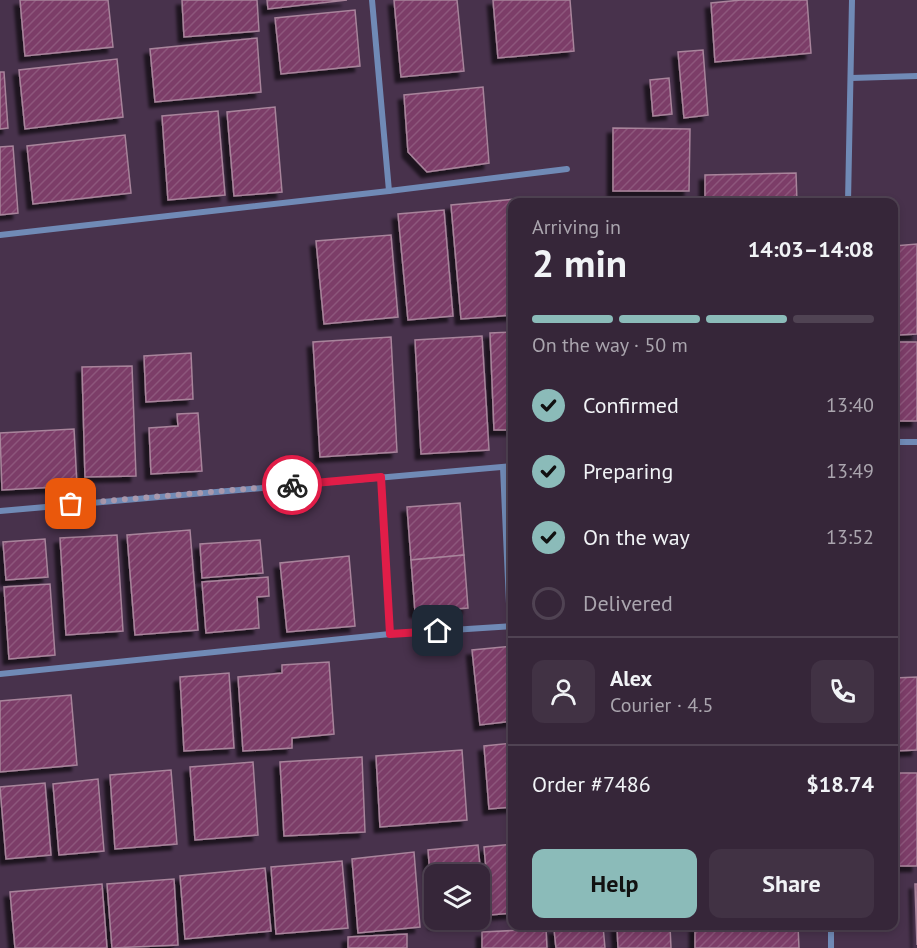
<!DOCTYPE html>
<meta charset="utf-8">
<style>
body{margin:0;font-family:"PT Sans",sans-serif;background:#413244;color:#f1f3f6;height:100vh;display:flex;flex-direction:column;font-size:22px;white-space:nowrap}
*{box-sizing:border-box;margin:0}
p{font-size:20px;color:#aaa5ae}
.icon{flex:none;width:33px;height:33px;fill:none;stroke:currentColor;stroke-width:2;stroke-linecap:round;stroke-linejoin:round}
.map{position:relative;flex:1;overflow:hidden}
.sheet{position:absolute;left:508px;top:198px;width:390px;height:732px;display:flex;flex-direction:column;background:#362639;border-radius:12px;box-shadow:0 3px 9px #0003,0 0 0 2px #504353}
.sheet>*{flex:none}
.controls{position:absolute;left:424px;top:864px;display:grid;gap:12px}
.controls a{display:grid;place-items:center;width:66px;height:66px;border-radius:12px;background:#362639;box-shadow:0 3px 9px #0003,0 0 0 2px #504353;font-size:30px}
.pin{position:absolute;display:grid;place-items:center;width:51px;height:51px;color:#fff;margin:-26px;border-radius:12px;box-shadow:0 3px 9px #0006}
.courier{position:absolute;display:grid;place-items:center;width:60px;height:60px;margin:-30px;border:4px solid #e11d48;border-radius:50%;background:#fff;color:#222;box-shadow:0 2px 8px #0007}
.overview em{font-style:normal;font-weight:700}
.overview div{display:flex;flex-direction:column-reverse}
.overview{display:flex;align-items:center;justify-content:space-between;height:102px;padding:0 24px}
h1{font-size:39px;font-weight:700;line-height:45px}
.bar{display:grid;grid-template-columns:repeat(4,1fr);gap:9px 6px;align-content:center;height:72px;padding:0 24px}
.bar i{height:8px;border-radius:4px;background:#504353}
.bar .active{background:#8bbbb9}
.bar p{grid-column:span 4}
.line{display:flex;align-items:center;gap:15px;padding:0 24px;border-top:2px solid #504353}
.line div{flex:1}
.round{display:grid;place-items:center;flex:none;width:63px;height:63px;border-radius:12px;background:#413244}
ol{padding:0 24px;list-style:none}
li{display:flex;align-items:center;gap:18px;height:66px}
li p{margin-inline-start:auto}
li .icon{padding:6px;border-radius:50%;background:#8bbbb9;color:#111;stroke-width:4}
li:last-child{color:#aaa5ae}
li i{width:33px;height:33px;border:3px solid #504353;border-radius:50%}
.cta{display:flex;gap:12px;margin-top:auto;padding:12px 24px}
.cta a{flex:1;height:69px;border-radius:12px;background:#8bbbb9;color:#111;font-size:24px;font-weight:700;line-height:69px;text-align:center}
.cta a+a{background:#413244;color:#f1f3f6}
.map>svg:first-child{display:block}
.building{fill:url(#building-hatch);stroke:#a8849b;stroke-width:1.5;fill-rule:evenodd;filter:url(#shadow)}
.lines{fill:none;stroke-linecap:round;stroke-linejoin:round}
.street{stroke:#708ab6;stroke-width:6}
.done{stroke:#a998ac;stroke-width:6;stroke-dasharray:0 10.8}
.route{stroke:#e11d48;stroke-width:8}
</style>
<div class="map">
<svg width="917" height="948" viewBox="0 0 917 948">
<defs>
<pattern id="building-hatch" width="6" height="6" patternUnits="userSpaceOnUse" patternTransform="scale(1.5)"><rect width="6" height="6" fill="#7b3c67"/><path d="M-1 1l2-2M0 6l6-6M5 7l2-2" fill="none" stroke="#8d577c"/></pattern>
<filter id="shadow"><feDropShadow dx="-5.5" dy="5.5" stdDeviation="1.5" flood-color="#0009"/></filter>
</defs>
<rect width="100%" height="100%" fill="#48324c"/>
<g class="building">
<polygon points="20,0 108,0 113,47 25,56"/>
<polygon points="182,0 257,0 259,31 184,37"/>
<polygon points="267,0 347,0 268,9"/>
<polygon points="394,0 457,0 464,71 401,77"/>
<polygon points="493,0 570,0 574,51 498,58"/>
<polygon points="741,0 807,0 811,53 715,62 711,3"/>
<polygon points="355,10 360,66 281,74 275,18"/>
<polygon points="257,38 261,92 155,102 150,49"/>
<polygon points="703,50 708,115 684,118 678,52"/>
<polygon points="117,59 123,117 25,129 19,70"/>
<polygon points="0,72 4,72 8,128 0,129"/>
<polygon points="669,78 672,114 653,116 650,80"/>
<polygon points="483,87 489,163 427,172 408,152 404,95"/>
<polygon points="275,107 282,192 234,196 227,112"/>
<polygon points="218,111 225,195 168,200 162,116"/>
<polygon points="613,128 690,129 689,191 613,191"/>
<polygon points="125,135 131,193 33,204 27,146"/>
<polygon points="13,146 18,213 0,215 0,147"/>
<polygon points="796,173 797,202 705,202 705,175"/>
<polygon points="527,198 527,202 513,202 513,315 461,319 451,205"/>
<polygon points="444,210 453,316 408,320 398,214"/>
<polygon points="391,235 398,317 324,324 316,241"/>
<polygon points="917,244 917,334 899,335 894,246"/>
<polygon points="513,332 513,430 494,430 490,333"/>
<polygon points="482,336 489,450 421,454 415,340"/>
<polygon points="391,337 397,452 320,457 313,342"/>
<rect x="894" y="342" width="23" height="79"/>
<polygon points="191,353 193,399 146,402 144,356"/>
<polygon points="132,366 136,476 85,477 82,367"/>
<polygon points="198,413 202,471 151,474 149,428 178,426 177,414"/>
<polygon points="74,429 77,486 2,490 0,433"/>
<polygon points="460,503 464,555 411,560 407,507"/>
<polygon points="190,530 198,630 135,635 127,535"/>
<polygon points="117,535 123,631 66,635 60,538"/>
<polygon points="45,539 48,577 6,580 3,542"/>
<polygon points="260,540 263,573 202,578 200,544"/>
<polygon points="464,555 468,608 415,612 411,560"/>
<polygon points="349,556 355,626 287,632 280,563"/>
<polygon points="268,577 269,596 257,597 259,628 206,633 202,582"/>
<polygon points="50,584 55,655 9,659 4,587"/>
<polygon points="513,646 513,721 480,725 472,650"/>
<polygon points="329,662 334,734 292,738 292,748 243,751 238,677 282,673 282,665"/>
<polygon points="229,673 234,748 184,751 180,677"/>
<polygon points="917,677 917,750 894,751 894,678"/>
<polygon points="71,695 77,765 0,772 0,701"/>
<polygon points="513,743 513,807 489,809 484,746"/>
<polygon points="462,750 467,820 380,827 376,756"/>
<polygon points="362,757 365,832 284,836 280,762"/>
<polygon points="253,762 258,835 195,840 190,767"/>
<polygon points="171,770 177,844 115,849 110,775"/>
<rect x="894" y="773" width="23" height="93"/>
<polygon points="98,779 104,851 59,855 53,784"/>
<polygon points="45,783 51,855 6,859 0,787"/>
<polygon points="513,844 513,913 490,915 484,847"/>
<path d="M478,845L485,919L434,924L428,850ZM435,874H480V920H435Z"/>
<polygon points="414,852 420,927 358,933 352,859"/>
<polygon points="342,861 348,928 276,934 271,867"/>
<polygon points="265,868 271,931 185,939 180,876"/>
<polygon points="174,879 178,945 112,948 107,884"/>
<polygon points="102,884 107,948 15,948 10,892"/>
<polygon points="915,884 917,884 917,945"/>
<polygon points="603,926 605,948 556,948 554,929"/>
<polygon points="617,926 670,926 671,948 618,948"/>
<polygon points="695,926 798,926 799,948 695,948"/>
<polygon points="546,929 547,948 482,948 482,932"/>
<polygon points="407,934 407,948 348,948 348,937"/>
</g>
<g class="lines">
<g class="street">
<polyline points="372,0 389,191"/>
<polyline points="851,78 917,76"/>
<polyline points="848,202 852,0"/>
<polyline points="0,235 389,191 567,169"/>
<polyline points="894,442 917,442"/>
<polyline points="503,467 510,626"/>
<polyline points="381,477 390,634"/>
<polyline points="0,511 513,466"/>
<polyline points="0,674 390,634 513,626"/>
<polyline points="831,948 831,926"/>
</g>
</g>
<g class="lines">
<polyline class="done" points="71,504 292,485"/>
<polyline class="route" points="292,485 381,477 390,634 438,631"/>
</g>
</svg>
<div class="controls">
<a><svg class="icon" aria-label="layers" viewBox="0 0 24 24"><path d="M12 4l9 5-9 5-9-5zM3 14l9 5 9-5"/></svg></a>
</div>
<div class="pin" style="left:71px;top:504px;background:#ea580c"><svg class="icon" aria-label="bag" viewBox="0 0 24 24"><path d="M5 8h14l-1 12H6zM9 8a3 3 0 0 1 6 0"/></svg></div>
<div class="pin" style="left:438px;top:631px;background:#1f2937"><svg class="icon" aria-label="home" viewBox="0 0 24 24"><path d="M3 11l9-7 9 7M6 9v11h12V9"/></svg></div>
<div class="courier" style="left:292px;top:485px"><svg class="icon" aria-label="bike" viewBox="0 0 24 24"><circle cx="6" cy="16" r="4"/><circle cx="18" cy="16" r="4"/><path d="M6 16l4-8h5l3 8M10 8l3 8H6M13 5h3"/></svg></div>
<section class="sheet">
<div class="overview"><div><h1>2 min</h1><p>Arriving in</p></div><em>14:03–14:08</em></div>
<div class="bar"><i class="active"></i><i class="active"></i><i class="active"></i><i></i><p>On the way · 50 m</p></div>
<ol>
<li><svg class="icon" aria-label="check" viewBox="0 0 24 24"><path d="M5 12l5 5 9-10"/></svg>Confirmed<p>13:40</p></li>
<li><svg class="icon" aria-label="check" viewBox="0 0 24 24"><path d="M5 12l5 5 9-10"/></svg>Preparing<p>13:49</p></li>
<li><svg class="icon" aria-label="check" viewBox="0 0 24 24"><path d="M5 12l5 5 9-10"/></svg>On the way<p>13:52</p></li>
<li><i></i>Delivered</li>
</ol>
<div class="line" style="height:108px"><a class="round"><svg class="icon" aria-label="person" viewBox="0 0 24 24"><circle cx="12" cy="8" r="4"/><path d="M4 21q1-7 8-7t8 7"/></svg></a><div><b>Alex</b><p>Courier · 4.5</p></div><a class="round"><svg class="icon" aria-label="phone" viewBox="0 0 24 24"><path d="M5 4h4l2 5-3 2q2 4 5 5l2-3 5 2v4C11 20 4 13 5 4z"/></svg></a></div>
<div class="line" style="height:78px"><div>Order #7486</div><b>$18.74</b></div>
<div class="cta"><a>Help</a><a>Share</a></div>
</section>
</div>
